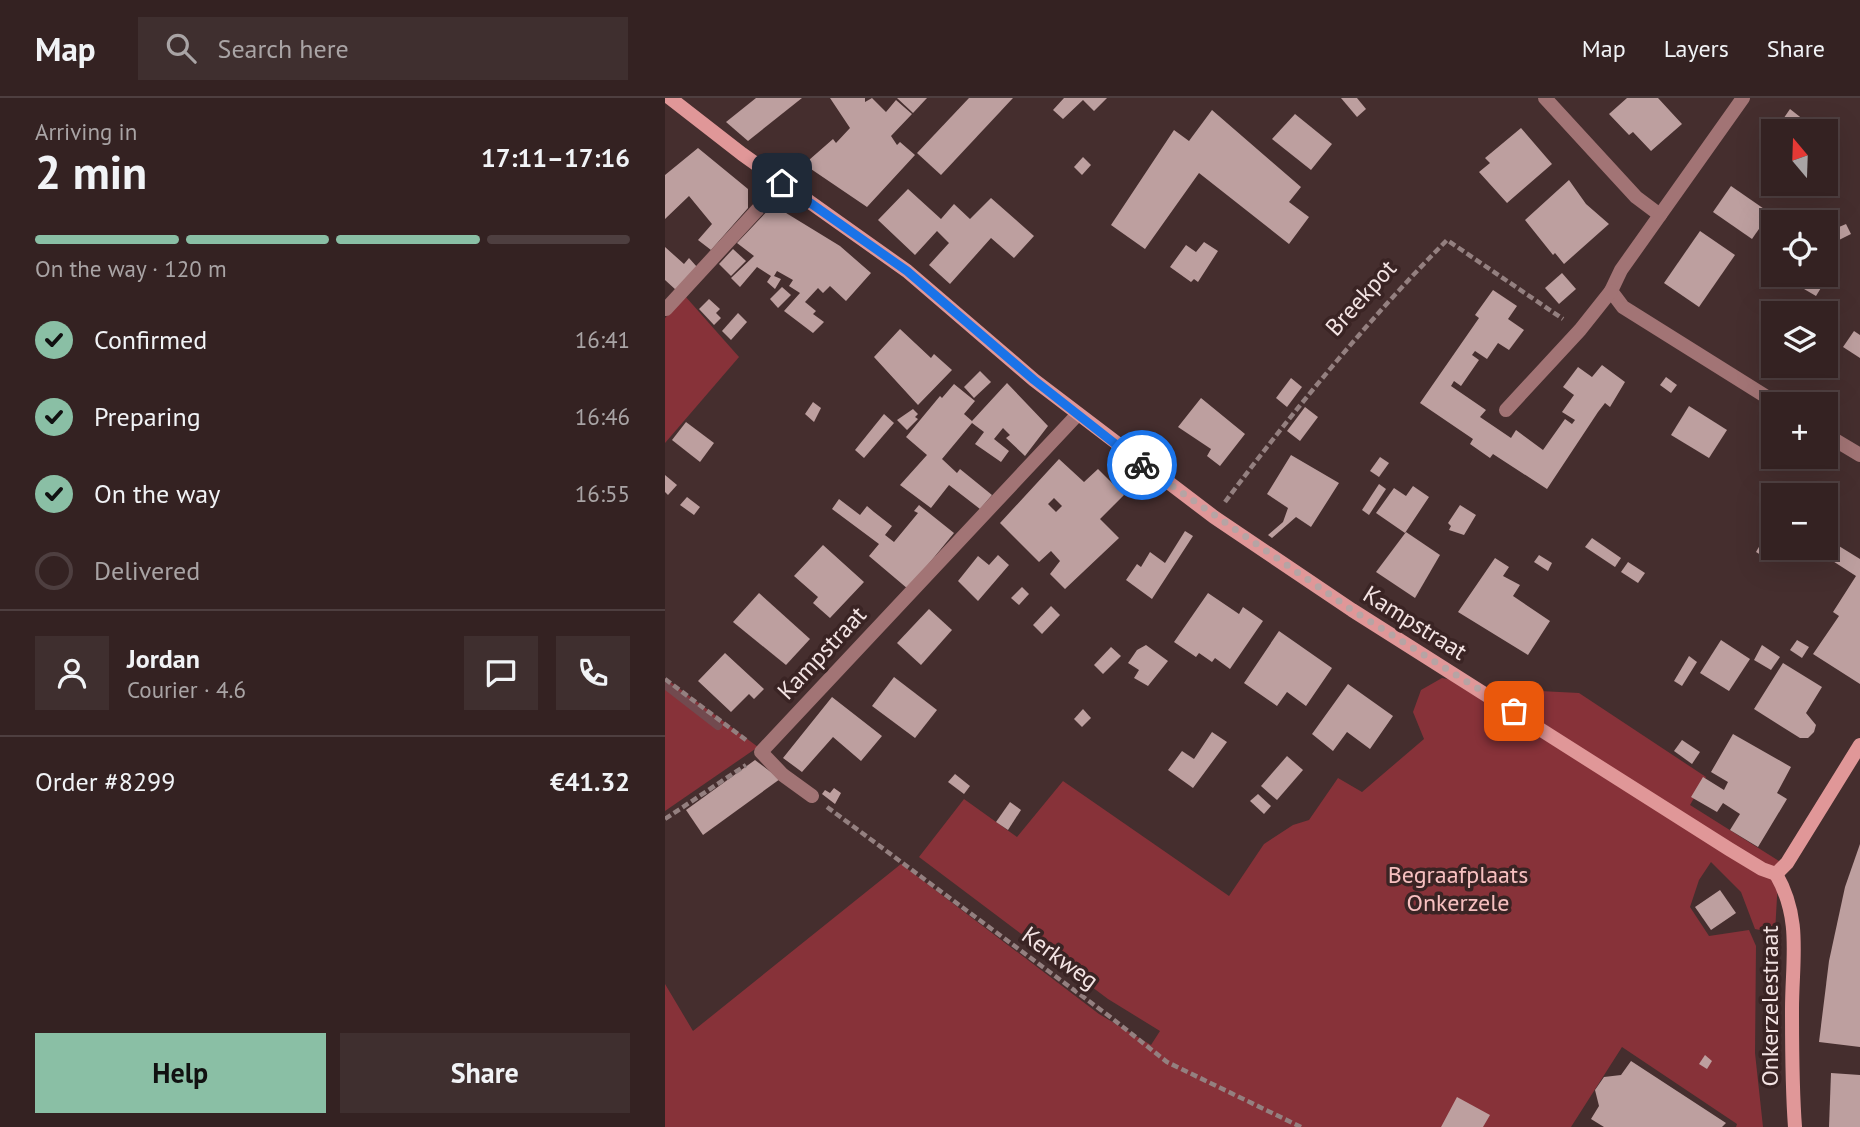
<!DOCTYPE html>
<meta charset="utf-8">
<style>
body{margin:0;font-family:"PT Sans",sans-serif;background:#3f2f2f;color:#f1f3f6;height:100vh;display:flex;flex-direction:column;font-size:26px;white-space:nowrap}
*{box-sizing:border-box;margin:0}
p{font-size:23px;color:#a9a4a5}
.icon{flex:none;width:38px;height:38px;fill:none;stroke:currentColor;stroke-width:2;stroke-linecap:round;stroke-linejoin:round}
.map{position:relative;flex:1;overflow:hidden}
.drawer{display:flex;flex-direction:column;background:#342222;width:665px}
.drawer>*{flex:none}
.needle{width:46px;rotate:341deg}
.controls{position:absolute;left:1096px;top:21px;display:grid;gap:14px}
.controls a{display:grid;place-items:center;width:77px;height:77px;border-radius:0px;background:#342222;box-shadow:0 7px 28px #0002,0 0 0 2px #4e3f40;font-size:35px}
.pin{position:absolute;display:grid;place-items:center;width:60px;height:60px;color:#fff;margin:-30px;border-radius:14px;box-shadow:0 4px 10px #0006}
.courier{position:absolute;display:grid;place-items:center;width:70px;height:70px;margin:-35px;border:5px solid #1a73e8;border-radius:50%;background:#fff;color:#222;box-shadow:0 2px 9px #0007}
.headline em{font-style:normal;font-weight:600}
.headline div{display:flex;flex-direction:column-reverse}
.headline{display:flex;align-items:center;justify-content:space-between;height:119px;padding:0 35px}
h1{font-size:46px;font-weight:600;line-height:52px}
.bar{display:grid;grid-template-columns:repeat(4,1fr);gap:10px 7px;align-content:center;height:84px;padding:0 35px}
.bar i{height:9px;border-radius:5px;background:#4e3f40}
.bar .on{background:#8abfa5}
.bar p{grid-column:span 4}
.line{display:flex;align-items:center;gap:18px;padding:0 35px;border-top:2px solid #4e3f40}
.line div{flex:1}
.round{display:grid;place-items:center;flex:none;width:74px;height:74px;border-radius:0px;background:#3f2f2f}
ol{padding:0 35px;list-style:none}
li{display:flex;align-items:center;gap:21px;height:77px}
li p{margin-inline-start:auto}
li .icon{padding:7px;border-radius:50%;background:#8abfa5;color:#111;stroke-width:4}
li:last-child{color:#a9a4a5}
li i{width:38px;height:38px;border:4px solid #4e3f40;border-radius:50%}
.cta{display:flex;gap:14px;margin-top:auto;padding:14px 35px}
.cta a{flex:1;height:80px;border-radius:0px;background:#8abfa5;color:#111;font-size:28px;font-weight:600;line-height:80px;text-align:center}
.cta a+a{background:#3f2f2f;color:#f1f3f6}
header{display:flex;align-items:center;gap:42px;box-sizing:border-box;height:98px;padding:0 35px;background:#342222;border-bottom:2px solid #4e3f40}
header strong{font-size:33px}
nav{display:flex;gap:38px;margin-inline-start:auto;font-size:24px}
.search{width:490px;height:63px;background:#3f2f2f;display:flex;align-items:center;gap:18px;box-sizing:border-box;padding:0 24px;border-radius:0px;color:#a9a4a5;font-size:26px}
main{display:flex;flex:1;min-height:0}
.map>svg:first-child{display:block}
.green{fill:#873239}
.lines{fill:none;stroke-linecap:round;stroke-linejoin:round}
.stream{stroke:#724a4f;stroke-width:8}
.building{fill:#bd9f9f;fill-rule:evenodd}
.path{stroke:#948080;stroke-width:4.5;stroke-dasharray:7 3.5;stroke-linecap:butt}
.street{stroke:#a27475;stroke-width:14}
.secondary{stroke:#e09798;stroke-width:14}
.done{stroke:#b6a4a4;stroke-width:7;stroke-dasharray:0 12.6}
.route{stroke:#1a73e8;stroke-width:9}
.labels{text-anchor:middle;stroke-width:7;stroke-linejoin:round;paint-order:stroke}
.street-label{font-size:24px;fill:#f3e3e3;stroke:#3a2424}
.park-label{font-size:24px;fill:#f7c0c0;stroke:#3a2424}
</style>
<header>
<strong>Map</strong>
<div class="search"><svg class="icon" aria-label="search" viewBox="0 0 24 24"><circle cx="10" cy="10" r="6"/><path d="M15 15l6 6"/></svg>Search here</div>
<nav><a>Map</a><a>Layers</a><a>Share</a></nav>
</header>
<main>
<section class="drawer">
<div class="headline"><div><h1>2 min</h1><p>Arriving in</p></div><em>17:11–17:16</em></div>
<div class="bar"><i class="on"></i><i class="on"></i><i class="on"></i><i></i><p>On the way · 120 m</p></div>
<ol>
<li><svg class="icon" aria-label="check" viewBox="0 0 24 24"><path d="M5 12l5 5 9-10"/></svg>Confirmed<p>16:41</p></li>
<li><svg class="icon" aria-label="check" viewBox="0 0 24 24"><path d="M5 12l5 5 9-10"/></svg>Preparing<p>16:46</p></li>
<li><svg class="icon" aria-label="check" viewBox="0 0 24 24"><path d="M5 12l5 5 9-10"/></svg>On the way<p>16:55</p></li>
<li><i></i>Delivered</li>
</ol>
<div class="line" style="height:126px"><a class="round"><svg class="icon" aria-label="person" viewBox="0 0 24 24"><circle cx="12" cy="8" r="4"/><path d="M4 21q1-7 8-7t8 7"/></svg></a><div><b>Jordan</b><p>Courier · 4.6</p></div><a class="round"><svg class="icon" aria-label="chat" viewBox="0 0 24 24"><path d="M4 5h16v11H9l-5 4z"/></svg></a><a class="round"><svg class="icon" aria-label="phone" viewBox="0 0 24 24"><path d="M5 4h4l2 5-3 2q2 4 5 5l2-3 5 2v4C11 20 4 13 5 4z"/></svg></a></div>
<div class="line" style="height:91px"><div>Order #8299</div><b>€41.32</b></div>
<div class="cta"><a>Help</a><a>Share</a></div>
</section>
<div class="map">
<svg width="1195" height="1029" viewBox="0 0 1195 1029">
<rect width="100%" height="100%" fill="#452e2e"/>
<g class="green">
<polygon points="20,198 74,259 0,345 0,220"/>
<polygon points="0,580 93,649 0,713"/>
<polygon points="777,580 798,584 843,618 862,597 875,593 914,595 1041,679 1025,707 1114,763 1110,835 1090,831 1076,794 1046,764 1034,782 1025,809 1044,838 1084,832 1091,848 1090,955 1098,1029 1071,1029 1072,1026 957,949 906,1029 0,1029 0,886 28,933 236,766 434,916 486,947 495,933 443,901 254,759 299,701 352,739 398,683 564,798 599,746 628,727 644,722 673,680 697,694 759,641 748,614 756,592"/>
</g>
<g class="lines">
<polyline class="stream" points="0,587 53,628"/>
</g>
<g class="building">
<polygon points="91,0 137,0 83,43 61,24"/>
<polygon points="165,0 200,0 200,4 207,0 221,14 231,2 247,16 226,38 232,47 235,44 250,57 202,109 143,69 144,62 168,41 171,45 185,30"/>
<polygon points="232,0 262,0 248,15"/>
<polygon points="304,0 348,0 276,77 252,55"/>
<polygon points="399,0 442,0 429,13 418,2 398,21 388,12"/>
<polygon points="676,0 692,0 701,11 692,19"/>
<polygon points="962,0 993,0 1017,26 986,53 968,34 964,37 944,16"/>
<polygon points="1125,11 1153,33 1108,33 1108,49 1097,42 1108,27 1112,30"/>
<polygon points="547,12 636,89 624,104 644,119 624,146 534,75 480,151 446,127 509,32 524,43"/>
<polygon points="630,16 667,46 646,72 607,41"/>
<polygon points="856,30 887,66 842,105 814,74 825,65 820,60"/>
<polygon points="33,50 83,91 83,110 46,152 33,142 47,126 24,98 0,121 0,77"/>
<polygon points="418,59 426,67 417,77 409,69"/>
<polygon points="904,82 921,106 944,126 899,166 890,155 888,157 860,122"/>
<polygon points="1066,88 1105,115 1087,141 1048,114"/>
<polygon points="243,91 276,121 289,106 305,121 326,100 369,138 349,160 326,140 285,186 264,167 284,145 272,133 250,157 213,122"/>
<polygon points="108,107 175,148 206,175 181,203 165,188 158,195 153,190 140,204 151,213 148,216 159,224 148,235 119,213 135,195 124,188 128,182 112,173 109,178 116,181 110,191 102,184 106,178 92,169 75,189 66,180 89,158 72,145"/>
<polygon points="1181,126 1186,136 1172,143 1167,132"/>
<polygon points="1035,133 1070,157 1034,209 999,185"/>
<polygon points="539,144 553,153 533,184 529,181 526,184 505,169 521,147 531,154"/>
<polygon points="0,149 19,166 24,160 32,169 11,192 0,182"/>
<polygon points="68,151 81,163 66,178 54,166"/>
<polygon points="1160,155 1173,162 1151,198 1139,191 1145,177 1160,177"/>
<polygon points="897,175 911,191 894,206 880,190"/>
<polygon points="117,189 126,197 113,210 105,201"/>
<polygon points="828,192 852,208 843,221 859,232 844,252 833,245 822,261 810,253 807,257 814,262 796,288 789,283 786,288 821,312 815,319 846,340 851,332 878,352 900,321 907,326 910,322 897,314 909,297 898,289 913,269 927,279 937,267 960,284 945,309 940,305 933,314 882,391 828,356 825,360 805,346 808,341 755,305 814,220 810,217"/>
<polygon points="44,201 55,211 51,215 56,220 49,227 34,211"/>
<polygon points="73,215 82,224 66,242 57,233"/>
<polygon points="235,231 266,260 269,256 287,272 253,307 209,259"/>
<polygon points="1189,233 1195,237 1195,260 1178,249"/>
<polygon points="315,273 326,284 309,300 299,289"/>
<polygon points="1001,279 1012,287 1006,295 995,287"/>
<polygon points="626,280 637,289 622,309 611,300"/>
<polygon points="342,285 383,328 360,358 341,340 345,337 338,330 329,341 344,353 336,364 310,346 319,334 307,325 277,361 292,375 295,371 327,397 315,411 284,387 266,410 235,387 262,357 241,339 275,298 277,300 289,286 310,303 299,316 307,323"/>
<polygon points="536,300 580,336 555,368 542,358 546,351 513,329"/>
<polygon points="148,304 156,310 149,324 140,316"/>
<polygon points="1024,308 1062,332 1044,360 1006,337"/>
<polygon points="640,309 653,319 635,343 622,333"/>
<polygon points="248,311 253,316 250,319 253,321 242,332 232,322"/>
<polygon points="219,316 229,325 199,360 190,352"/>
<polygon points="21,324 49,345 35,364 7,342"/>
<polygon points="626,357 674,385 646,429 631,419 607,440 603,437 618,424 623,410 602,396"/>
<polygon points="715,359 724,365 714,379 705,373"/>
<path d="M394,361L419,384L433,371L459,397L435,421L454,440L400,491L385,476L395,463L386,453L374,464L335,425ZM389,400L397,408L391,414L383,406Z"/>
<polygon points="0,377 12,387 3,397 0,394"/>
<polygon points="714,386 721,391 704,417 697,412"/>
<polygon points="748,388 764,399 740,435 711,415 729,390 741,398"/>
<polygon points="22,399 35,409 29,417 15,407"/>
<polygon points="174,401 195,417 202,408 209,414 227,428 220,437 229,444 253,415 249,413 254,407 289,435 243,491 204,458 214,446 167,411"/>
<polygon points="795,407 811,417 799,437 784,432 786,428 783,425"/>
<polygon points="520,433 528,438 487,501 461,482 472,466 476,469 485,454 500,465"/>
<polygon points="741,434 775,457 750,500 711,474"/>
<polygon points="927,440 956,460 950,469 920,449"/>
<polygon points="1099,440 1108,446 1101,460 1091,454"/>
<polygon points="1169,445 1195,461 1195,586 1148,556 1174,518 1168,514 1191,478 1160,458"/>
<polygon points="158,447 199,484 165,520 148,505 153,499 129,478"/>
<polygon points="333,457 344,467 313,503 293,483 313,458 324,467"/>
<polygon points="874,457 887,465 883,473 869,464"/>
<polygon points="830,460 844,469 838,478 855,487 848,498 885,523 863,557 793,514"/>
<polygon points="963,464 980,475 973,485 956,474"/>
<polygon points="357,489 364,496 354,507 346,500"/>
<polygon points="94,495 145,541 121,567 68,524"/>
<polygon points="543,495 574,516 578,509 598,523 565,571 550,560 547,564 534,555 531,559 509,544"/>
<polygon points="386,508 395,517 377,536 368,527"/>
<polygon points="264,511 287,532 256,567 232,545"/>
<polygon points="614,533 667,570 641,608 622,594 612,608 579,585"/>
<polygon points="1056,542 1085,561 1064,593 1035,575"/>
<polygon points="1132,542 1144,549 1137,560 1125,552"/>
<polygon points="481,547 503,563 483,588 469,580 474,572 463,565 472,552"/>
<polygon points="1097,547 1115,559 1106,572 1089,562"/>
<polygon points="446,549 456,558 438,576 429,567"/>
<polygon points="60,555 99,591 89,601 84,596 66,614 33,583"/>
<polygon points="1024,558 1032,564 1017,588 1009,583"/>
<polygon points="1118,565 1157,589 1141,615 1151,627 1149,634 1143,640 1135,640 1089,611"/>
<polygon points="229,579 272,612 250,640 207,608"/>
<polygon points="683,586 728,618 705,651 682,634 668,653 647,636"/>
<polygon points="167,599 217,638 196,663 168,639 137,674 118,660"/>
<polygon points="418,611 426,620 417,629 409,621"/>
<polygon points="547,634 562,644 528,690 503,672 517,653 529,661"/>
<polygon points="1068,636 1126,669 1112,695 1122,701 1093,749 1065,732 1075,716 1058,705 1052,714 1026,699 1038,679 1059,692 1063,684 1046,674"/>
<polygon points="1017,642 1035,654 1027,666 1009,653"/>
<polygon points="622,658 638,672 612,702 596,688"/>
<polygon points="90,662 115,681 38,737 21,712"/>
<polygon points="290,676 305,688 299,696 283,684"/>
<polygon points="169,690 176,695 170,706 157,696 160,692 165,695"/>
<polygon points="593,696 606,708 599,716 585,703"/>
<polygon points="345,704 356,712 343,732 331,724"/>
<polygon points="1195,746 1195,949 1154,944 1164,863 1180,789"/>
<polygon points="1055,792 1071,815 1046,832 1030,809"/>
<polygon points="1040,957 1047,963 1042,971 1034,966"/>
<polygon points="966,963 1061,1025 1057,1029 939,1029 926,1021 934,1008 930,992 939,979 956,977"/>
<polygon points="1166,975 1195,977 1195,1029 1164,1029"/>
<polygon points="792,999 825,1017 818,1029 776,1029"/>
</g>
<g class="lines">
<g class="path">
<path d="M560,404C629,312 701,224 782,142L898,221"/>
<polyline points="0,581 81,642"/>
<polyline points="162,709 444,918 502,964 636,1029"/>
<polyline points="0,721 81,667"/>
</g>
<g class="street">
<polyline points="880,0 971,99 995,117 956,172 946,193 958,209 1113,306"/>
<polyline points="995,117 1078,0"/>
<polyline points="1,211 117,85"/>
<polyline points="841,312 915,232 946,193"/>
<polyline points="1160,336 1195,357"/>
<polyline points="147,698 118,677 96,654 413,316"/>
</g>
<g class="secondary">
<polyline points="5,0 77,56 242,173 369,282 549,419 687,512 1064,751 1097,771 1111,776"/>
<path d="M1111,776C1137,821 1127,862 1127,911C1127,950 1127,990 1130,1029"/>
<polyline points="1111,776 1122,765 1195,647"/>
</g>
</g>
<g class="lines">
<polyline class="done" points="477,367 687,512 849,613"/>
<polyline class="route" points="117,85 242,173 369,282 477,367"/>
</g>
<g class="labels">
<g class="street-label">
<text transform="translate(696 200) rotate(-48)" y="8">Breekpot</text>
<text transform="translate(750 525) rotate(32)" y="8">Kampstraat</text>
<text transform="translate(157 555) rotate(-47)" y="8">Kampstraat</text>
<text transform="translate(395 860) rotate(36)" y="8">Kerkweg</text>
<text transform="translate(1105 908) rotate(-90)" y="8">Onkerzelestraat</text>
</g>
<g class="park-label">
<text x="793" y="785">Begraafplaats<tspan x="793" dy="28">Onkerzele</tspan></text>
</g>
</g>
</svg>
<div class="controls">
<a><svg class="needle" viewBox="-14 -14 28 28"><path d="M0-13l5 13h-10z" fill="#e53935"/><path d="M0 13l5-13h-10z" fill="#a9a4a5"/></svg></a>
<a><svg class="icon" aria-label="locate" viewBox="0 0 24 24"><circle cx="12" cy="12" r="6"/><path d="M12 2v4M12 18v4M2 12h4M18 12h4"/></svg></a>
<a><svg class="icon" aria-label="layers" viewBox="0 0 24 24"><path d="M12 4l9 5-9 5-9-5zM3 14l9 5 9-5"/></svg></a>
<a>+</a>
<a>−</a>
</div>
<div class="pin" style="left:849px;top:613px;background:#ea580c"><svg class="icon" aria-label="bag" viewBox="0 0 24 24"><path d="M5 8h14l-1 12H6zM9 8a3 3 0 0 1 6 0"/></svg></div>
<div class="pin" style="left:117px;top:85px;background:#1f2937"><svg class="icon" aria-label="home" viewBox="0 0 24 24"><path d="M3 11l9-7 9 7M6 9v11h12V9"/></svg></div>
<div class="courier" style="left:477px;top:367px"><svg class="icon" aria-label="bike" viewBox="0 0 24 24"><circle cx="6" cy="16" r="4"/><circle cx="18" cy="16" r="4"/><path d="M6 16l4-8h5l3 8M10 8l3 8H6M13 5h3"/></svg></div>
</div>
</main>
